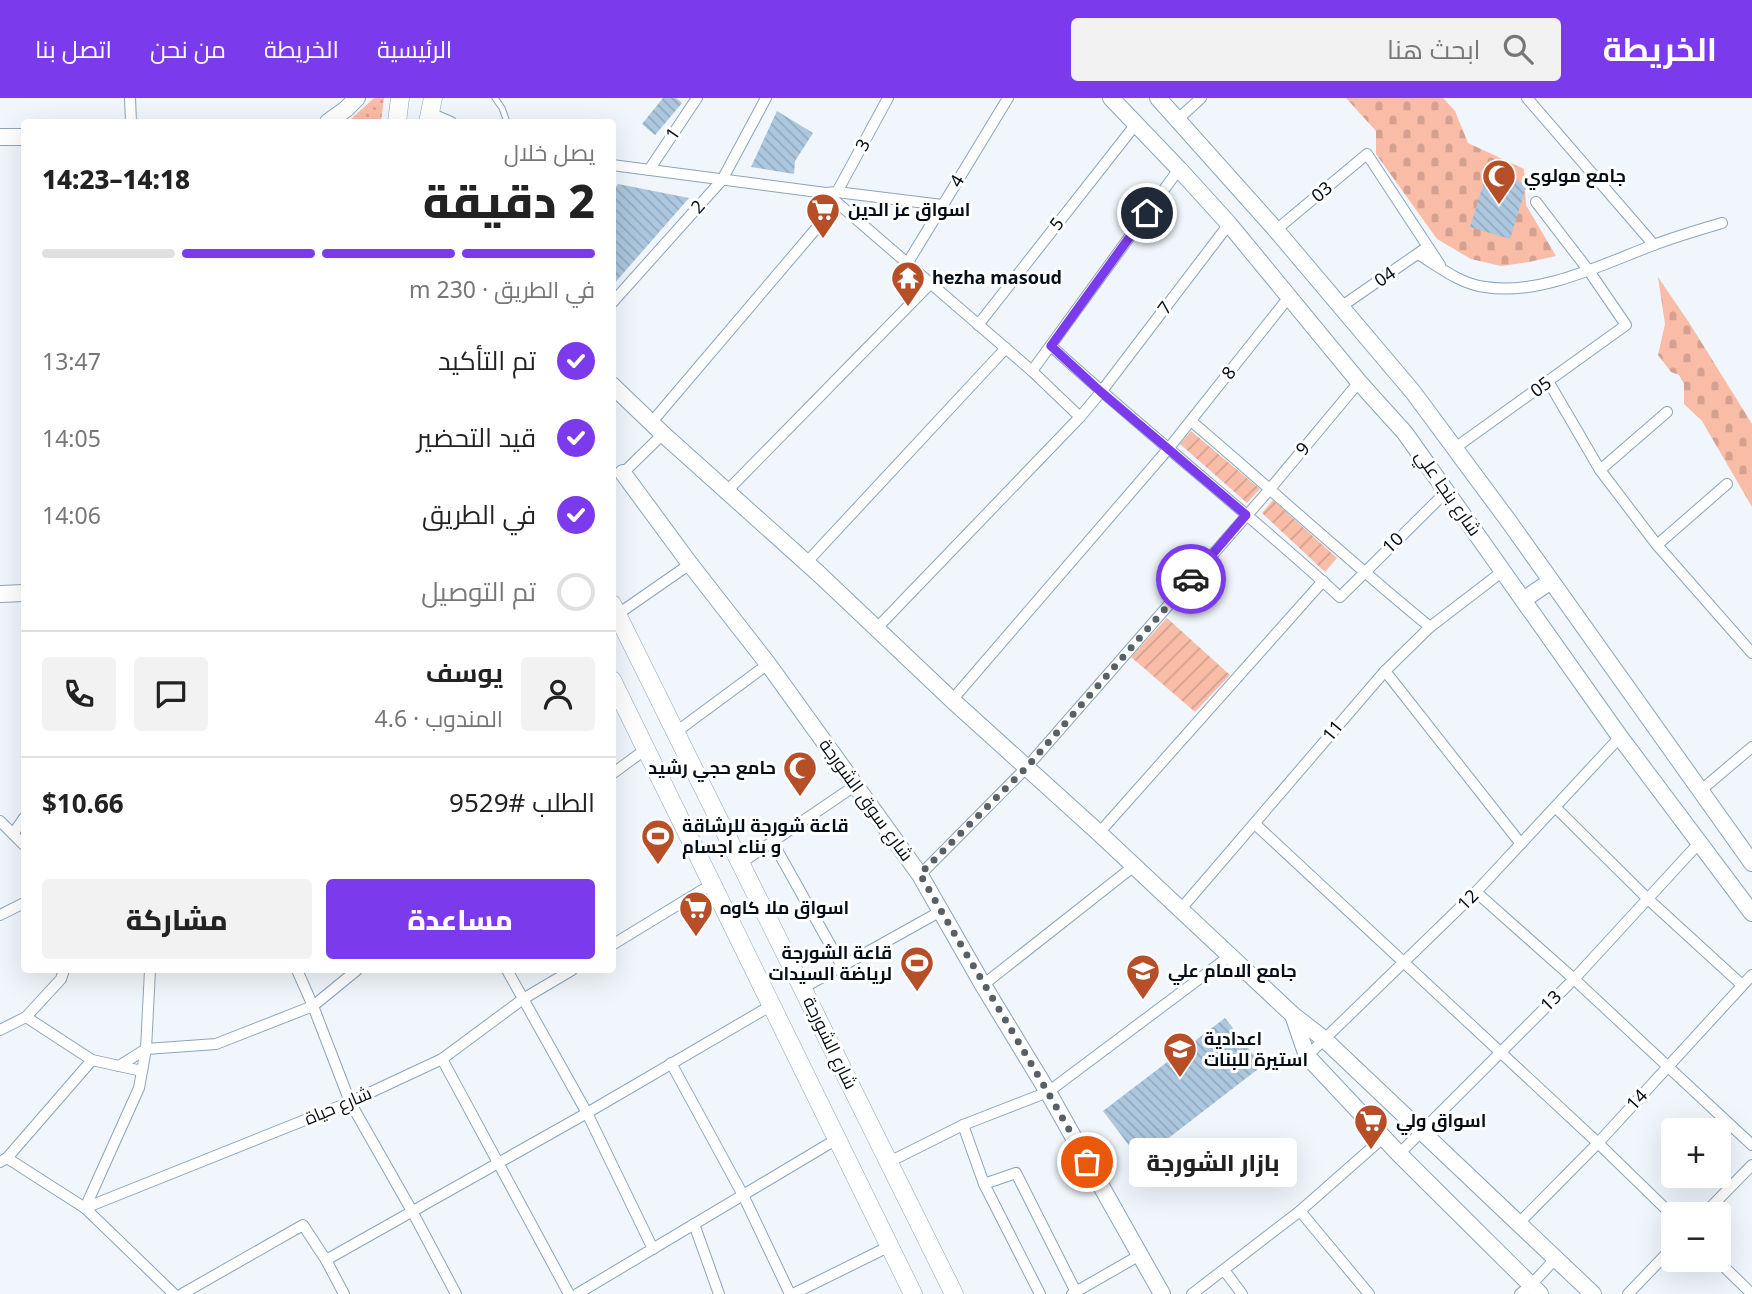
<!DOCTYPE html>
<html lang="ar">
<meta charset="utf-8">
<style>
body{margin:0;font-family:"Noto Sans",Cairo,sans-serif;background:#f2f2f2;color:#222;direction:rtl;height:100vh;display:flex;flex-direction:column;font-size:26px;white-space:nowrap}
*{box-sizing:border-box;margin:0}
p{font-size:23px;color:#767676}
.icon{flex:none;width:38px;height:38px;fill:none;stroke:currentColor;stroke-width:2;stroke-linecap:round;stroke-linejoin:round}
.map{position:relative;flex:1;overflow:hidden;direction:ltr}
.panel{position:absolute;left:21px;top:21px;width:595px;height:854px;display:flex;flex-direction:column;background:#fff;border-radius:7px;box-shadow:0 7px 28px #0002;direction:rtl}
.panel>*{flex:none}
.buttons{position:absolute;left:1661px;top:1020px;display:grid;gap:14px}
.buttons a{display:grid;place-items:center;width:70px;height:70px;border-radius:7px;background:#fff;box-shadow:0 7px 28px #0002;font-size:35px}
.pin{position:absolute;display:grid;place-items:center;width:60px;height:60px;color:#fff;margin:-30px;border:4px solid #fff;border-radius:50%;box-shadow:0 2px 7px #0007}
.courier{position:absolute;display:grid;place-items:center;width:70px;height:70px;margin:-35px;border:5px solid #7c3aed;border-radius:50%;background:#fff;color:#222;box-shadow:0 2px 9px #0007}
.bubble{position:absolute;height:49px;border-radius:7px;background:#fff;box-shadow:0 7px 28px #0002;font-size:23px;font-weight:800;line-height:49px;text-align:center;direction:rtl}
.overview em{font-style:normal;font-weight:800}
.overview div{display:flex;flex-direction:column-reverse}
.overview{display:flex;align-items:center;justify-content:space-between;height:119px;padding:0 21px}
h1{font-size:46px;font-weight:800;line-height:52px}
.bar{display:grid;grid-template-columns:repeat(4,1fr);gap:10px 7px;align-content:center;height:84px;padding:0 21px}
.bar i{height:9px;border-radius:5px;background:#e0e0e0}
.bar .selected{background:#7c3aed}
.bar p{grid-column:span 4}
.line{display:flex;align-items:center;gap:18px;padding:0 21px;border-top:2px solid #e0e0e0}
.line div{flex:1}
.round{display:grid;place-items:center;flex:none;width:74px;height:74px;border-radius:7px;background:#f2f2f2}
ol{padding:0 21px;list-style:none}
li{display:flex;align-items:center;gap:21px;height:77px}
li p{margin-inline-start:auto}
li .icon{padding:7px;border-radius:50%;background:#7c3aed;color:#fff;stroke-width:4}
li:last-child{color:#767676}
li i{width:38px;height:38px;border:4px solid #e0e0e0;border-radius:50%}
.primary-button{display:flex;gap:14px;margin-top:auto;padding:14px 21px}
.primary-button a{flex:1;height:80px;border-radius:7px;background:#7c3aed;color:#fff;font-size:28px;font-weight:800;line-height:80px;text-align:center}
.primary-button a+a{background:#f2f2f2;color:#222}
header{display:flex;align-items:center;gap:42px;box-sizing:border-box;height:98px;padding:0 35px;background:#7c3aed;color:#fff}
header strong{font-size:33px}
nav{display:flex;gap:38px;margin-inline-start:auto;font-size:24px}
.search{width:490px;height:63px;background:#f2f2f2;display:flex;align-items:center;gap:18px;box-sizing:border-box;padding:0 24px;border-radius:7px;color:#767676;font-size:26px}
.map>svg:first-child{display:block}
.grass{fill:url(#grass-dots)}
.cemetery{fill:url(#cemetery-stones)}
.garden{fill:url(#garden-furrows)}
.building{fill:url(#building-back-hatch)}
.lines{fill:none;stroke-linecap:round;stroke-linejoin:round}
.lane-casing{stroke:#8ba5bc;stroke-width:7}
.street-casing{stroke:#8ba5bc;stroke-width:12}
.secondary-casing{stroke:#8ba5bc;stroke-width:18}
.primary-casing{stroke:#8ba5bc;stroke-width:19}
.lane{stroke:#fff;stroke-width:5}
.street{stroke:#fff;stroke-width:10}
.secondary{stroke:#fff;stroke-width:16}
.primary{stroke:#fff;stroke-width:18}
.done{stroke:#586067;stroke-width:7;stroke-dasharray:0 12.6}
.route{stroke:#7c3aed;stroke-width:9}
.labels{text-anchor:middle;stroke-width:6;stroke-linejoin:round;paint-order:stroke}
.street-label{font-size:18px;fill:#060f17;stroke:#fff}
.poi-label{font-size:18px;font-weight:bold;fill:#060f17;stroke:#fff;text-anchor:start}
</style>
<header>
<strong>الخريطة</strong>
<div class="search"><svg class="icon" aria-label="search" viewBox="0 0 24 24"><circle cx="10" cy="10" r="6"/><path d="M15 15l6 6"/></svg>ابحث هنا</div>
<nav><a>الرئيسية</a><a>الخريطة</a><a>من نحن</a><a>اتصل بنا</a></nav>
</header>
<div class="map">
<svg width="1752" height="1196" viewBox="0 0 1752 1196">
<defs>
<pattern id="grass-dots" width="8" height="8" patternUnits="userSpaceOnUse" patternTransform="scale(1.75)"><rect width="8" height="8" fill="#f9bca7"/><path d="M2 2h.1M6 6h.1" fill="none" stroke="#d4a08f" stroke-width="1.8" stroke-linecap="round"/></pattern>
<pattern id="cemetery-stones" width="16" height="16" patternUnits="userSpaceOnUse" patternTransform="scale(1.75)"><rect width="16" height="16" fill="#f9bca7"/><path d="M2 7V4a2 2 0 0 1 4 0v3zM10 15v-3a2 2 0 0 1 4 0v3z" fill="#d4a08f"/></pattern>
<pattern id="garden-furrows" width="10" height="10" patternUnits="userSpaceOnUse" patternTransform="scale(1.75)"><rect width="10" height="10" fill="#f9bca7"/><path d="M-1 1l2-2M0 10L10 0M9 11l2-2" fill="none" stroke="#d4a08f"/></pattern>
<pattern id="building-back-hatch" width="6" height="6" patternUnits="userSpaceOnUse" patternTransform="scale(1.75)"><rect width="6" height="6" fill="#acc7de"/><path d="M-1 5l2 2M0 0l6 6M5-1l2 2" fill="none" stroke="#92aabe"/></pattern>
</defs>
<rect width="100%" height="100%" fill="#f0f6fb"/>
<polygon class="grass" points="374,0 384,0 381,24 348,24"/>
<g class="cemetery">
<polygon points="1346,0 1443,0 1455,13 1468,45 1524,71 1526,107 1556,158 1529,164 1501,168 1471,161 1437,141 1376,56 1376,33"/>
<polygon points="1658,179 1690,226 1752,326 1752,409 1702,323 1684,306 1684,286 1679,277 1671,274 1658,257 1665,226"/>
</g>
<g class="garden">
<polygon points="1191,333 1260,391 1247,405 1180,346"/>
<polygon points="1273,402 1337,460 1325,474 1262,415"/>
<polygon points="1167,520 1230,577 1195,614 1131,559"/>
</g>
<g class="building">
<polygon points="663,0 676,0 682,5 655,37 642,26"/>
<polygon points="777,13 813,35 795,63 794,76 751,69"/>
<polygon points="1487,74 1527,86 1510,141 1470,129"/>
<polygon points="618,86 689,100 612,188 612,94"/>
<polygon points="1225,920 1262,968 1140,1062 1103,1013"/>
</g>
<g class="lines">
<g class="lane-casing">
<polyline id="lane" points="495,0 502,10 507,24"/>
</g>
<g class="street-casing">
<g id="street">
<polyline points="130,0 131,24"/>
<polyline points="1527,0 1654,147"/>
<polyline points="428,14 451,24"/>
<polyline points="1177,22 1201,0"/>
<polyline points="612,67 826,95 837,94 942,107"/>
<polyline points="649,72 697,0"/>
<polyline points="837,94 888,0"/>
<polyline points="826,95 1032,273 1080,319"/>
<polyline points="1276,132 1367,56 1440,167"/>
<path d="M1418,156C1438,168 1460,186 1485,189C1539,198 1601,167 1651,148C1674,139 1698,132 1722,125"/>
<polyline points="907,166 1008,0"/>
<polyline points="612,205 722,82 766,0"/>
<polyline points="1342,208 1423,152"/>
<polyline points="978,227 1136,26"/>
<path d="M1051,248C1145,334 1246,413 1340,499L1447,393"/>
<polyline points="1032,273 1179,71"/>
<polyline points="1548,283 1600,372 1657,447 1752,555"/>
<path d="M1191,323C1271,391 1348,462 1430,529"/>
<polyline points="651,325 837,106"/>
<polyline points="1455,350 1626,227 1589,173 1536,104"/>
<polyline points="1600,372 1667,314"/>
<polyline points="623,375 663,336"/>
<polyline points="726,394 930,186"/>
<polyline points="1657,447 1727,386"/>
<polyline points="806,465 1006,250"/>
<polyline points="618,516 690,466"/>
<polyline points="876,531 1080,319 1101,294 1229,126"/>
<polyline points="1385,573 1521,746"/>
<polyline points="952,602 1169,350 1289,199"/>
<polyline points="676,634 768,566"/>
<polyline points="612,676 646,651"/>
<polyline points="1700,693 1752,649"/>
<polyline points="1555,709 1648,801 1742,887"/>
<polyline points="0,723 24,747"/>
<polyline points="1255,726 1598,1045 1673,1118"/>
<polyline points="1099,735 1323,483"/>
<polyline points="13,736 24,720"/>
<polyline points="772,743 842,868"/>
<polyline points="741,765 856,687"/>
<polyline points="920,777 1027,669 1270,391 1359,284"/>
<polyline points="1476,794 1574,881 1752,1047"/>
<polyline points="1180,812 1385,573 1430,529 1503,473"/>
<polyline points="0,817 24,805"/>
<polyline points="612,847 712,786"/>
<polyline points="297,872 313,908 350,1004 412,1113 456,1196"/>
<polyline points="507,872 587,1015 653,1151"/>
<polyline points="983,887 1134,768"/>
<polyline points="803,890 941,813"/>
<polyline points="26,919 92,962"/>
<polyline points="0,932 26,919 61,881 64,872"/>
<polyline points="1307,958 1476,794 1620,639"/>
<polyline points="442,961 569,1196"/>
<polyline points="671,965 743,1097 790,1196"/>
<polyline points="119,968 146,951 216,946 313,908 357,872"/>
<polyline points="963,1027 984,1086 1040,1196"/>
<polyline points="1399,1056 1574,881 1699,745"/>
<polyline points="7,1060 85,1110 174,1196"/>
<polyline points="0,1064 7,1060 92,962 142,973"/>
<polyline points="889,1064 963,1027 1048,994 1231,857"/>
<polyline points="984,1086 1016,1075 1077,1196"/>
<polyline points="85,1110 350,1004 442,961 523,901 572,872"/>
<polyline points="85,1110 139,990 146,951 150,872"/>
<polyline points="1300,1113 1369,1196"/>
<polyline points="1704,1116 1752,1067"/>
<polyline points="1519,1125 1598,1045 1752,877"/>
<polyline points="694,1126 719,1196"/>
<polyline points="326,1162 587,1015 772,907"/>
<polyline points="1717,1162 1752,1196"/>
<polyline points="1224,1172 1242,1196"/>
<polyline points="182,1196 303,1127 326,1162 344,1196"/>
<polyline points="577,1196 837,1041"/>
<polyline points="793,1196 890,1148"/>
<polyline points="1072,1196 1140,1157"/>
<polyline points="1192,1196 1300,1113 1384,1039"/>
<polyline points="1520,1196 1531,1187 1556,1160"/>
<polyline points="1628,1196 1673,1149"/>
</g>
</g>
<g class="secondary-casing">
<g id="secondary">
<polyline points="1111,0 1179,71 1229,126 1359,284 1405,335 1620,639 1752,815"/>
<polyline points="1158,0 1276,132 1413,294 1510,425 1752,765"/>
<polyline points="328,24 346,11 357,0"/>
<polyline points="0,39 24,39"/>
<polyline points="612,287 663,336 819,476 952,602 1099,735 1293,917 1324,941 1593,1196"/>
<polyline points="623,375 690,466 768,566 920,777 983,887 1048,994 1162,1196"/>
<polyline points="0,496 24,495"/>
<polyline points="1523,502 1551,483"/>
<polyline points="1293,917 1307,958 1399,1056 1540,1196"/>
</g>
</g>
<g class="primary-casing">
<g id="primary">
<polyline points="397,24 400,0"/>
<polyline points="428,24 433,0"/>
<polyline points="612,506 954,1196"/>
<polyline points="612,582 913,1196"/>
</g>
</g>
<use href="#lane" class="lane"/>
<use href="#street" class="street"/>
<use href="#secondary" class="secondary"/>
<use href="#primary" class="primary"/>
</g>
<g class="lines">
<path class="done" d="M1087,1064C1034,967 975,873 920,776L1027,669L1191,481"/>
<polyline class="route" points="1147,115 1051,248 1101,294 1246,417 1191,481"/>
</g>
<defs>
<g id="mosque-pin" transform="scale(1.75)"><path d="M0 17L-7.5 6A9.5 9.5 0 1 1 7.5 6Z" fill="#b64f28" stroke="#fff"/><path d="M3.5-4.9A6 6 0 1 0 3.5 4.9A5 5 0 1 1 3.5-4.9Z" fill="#fff"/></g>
<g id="supermarket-pin" transform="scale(1.75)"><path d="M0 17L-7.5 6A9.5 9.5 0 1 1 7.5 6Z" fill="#b64f28" stroke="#fff"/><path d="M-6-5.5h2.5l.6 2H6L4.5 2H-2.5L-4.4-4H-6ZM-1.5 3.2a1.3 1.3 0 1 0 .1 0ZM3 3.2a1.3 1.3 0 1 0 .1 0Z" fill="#fff"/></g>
<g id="temple-pin" transform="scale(1.75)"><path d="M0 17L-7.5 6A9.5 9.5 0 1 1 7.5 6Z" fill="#b64f28" stroke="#fff"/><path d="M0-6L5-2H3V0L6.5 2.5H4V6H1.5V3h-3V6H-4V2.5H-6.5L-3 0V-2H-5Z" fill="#fff"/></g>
<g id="stadium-pin" transform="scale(1.75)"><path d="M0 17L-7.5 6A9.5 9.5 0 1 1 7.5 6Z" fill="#b64f28" stroke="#fff"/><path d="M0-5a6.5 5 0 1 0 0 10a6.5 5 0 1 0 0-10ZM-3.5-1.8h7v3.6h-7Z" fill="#fff"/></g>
<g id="school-pin" transform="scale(1.75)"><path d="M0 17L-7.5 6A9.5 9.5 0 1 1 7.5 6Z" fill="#b64f28" stroke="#fff"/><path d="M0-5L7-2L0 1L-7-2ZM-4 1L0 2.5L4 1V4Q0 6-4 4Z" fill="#fff"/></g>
</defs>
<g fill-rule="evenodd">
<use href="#mosque-pin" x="1499" y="78"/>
<use href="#supermarket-pin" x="823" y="112"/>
<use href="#temple-pin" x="908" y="180"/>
<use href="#mosque-pin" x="800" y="670"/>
<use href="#stadium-pin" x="658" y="738"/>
<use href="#supermarket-pin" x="696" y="810"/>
<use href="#stadium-pin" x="917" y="865"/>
<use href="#school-pin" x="1143" y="873"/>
<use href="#school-pin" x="1180" y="951"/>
<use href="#supermarket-pin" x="1371" y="1023"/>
</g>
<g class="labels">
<g class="street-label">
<text transform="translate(673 36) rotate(-56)" y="6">1</text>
<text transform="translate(863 47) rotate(-61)" y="6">3</text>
<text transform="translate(957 83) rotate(-59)" y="6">4</text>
<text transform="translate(1322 94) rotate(-40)" y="6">03</text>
<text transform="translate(698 109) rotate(-48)" y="6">2</text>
<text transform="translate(1057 126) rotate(-52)" y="6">5</text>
<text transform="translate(1385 179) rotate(-35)" y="6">04</text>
<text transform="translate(1165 210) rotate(-53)" y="6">7</text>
<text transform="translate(1229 275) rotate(-52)" y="6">8</text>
<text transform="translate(1541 289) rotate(-36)" y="6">05</text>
<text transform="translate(1303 351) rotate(-50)" y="6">9</text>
<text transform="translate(1448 395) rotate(55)" y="6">شارع بنجا علي</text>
<text transform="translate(1393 445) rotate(-44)" y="6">10</text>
<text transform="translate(1333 633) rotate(-50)" y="6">11</text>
<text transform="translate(866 702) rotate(54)" y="6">شارع سوق الشورجة</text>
<text transform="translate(1468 802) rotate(-45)" y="6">12</text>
<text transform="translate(1551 903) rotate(-44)" y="6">13</text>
<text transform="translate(830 945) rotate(64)" y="6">شارع الشورجة</text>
<text transform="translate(1637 1002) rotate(-47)" y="6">14</text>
<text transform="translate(338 1008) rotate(-23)" y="6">شارع حياة</text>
</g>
<g class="poi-label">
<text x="1524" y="84">جامع مولوي</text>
<text x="848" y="118">اسواق عز الدين</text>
<text x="932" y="186">hezha masoud</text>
<text x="776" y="676" text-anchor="end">حامع حجي رشيد</text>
<text x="682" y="734">قاعة شورجة للرشاقة<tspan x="682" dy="21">و بناء اجسام</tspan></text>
<text x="720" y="816">اسواق ملا كاوه</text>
<text x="892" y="861" text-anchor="end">قاعة الشورجة<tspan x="892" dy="21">لرياضة السيدات</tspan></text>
<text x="1168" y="879">جامع الامام علي</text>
<text x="1204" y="947">اعدادية<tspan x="1204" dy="21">استيرة للبنات</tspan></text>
<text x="1396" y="1029">اسواق ولي</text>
</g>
</g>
</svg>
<div class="buttons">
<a>+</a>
<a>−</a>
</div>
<div class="pin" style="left:1087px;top:1064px;background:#ea580c"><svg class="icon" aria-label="bag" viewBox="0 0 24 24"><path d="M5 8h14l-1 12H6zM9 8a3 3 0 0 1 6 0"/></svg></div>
<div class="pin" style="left:1147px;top:115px;background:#1f2937"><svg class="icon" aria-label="home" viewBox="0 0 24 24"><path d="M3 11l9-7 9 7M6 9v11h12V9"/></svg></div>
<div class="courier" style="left:1191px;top:481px"><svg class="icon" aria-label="car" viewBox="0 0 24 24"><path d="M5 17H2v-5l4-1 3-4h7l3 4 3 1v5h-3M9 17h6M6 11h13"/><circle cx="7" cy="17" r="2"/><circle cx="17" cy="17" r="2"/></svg></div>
<div class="bubble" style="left:1129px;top:1040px;width:168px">بازار الشورجة</div>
<section class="panel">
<div class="overview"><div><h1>2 دقيقة</h1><p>يصل خلال</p></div><em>14:18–14:23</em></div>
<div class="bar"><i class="selected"></i><i class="selected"></i><i class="selected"></i><i></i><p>في الطريق · 230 m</p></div>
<ol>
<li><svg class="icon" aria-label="check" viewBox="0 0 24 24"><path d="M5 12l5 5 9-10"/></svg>تم التأكيد<p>13:47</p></li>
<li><svg class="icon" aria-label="check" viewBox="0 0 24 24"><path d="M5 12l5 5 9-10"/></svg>قيد التحضير<p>14:05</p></li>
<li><svg class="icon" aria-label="check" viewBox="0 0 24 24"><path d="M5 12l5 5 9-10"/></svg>في الطريق<p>14:06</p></li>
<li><i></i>تم التوصيل</li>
</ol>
<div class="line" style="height:126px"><a class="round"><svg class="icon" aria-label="person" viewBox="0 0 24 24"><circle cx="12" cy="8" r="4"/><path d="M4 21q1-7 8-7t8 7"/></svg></a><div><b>يوسف</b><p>المندوب · 4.6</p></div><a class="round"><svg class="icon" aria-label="chat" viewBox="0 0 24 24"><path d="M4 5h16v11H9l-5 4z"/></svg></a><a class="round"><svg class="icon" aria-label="phone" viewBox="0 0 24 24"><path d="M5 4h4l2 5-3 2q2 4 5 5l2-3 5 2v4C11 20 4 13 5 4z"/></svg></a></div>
<div class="line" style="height:91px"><div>الطلب #9529</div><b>$10.66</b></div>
<div class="primary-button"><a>مساعدة</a><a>مشاركة</a></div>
</section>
</div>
